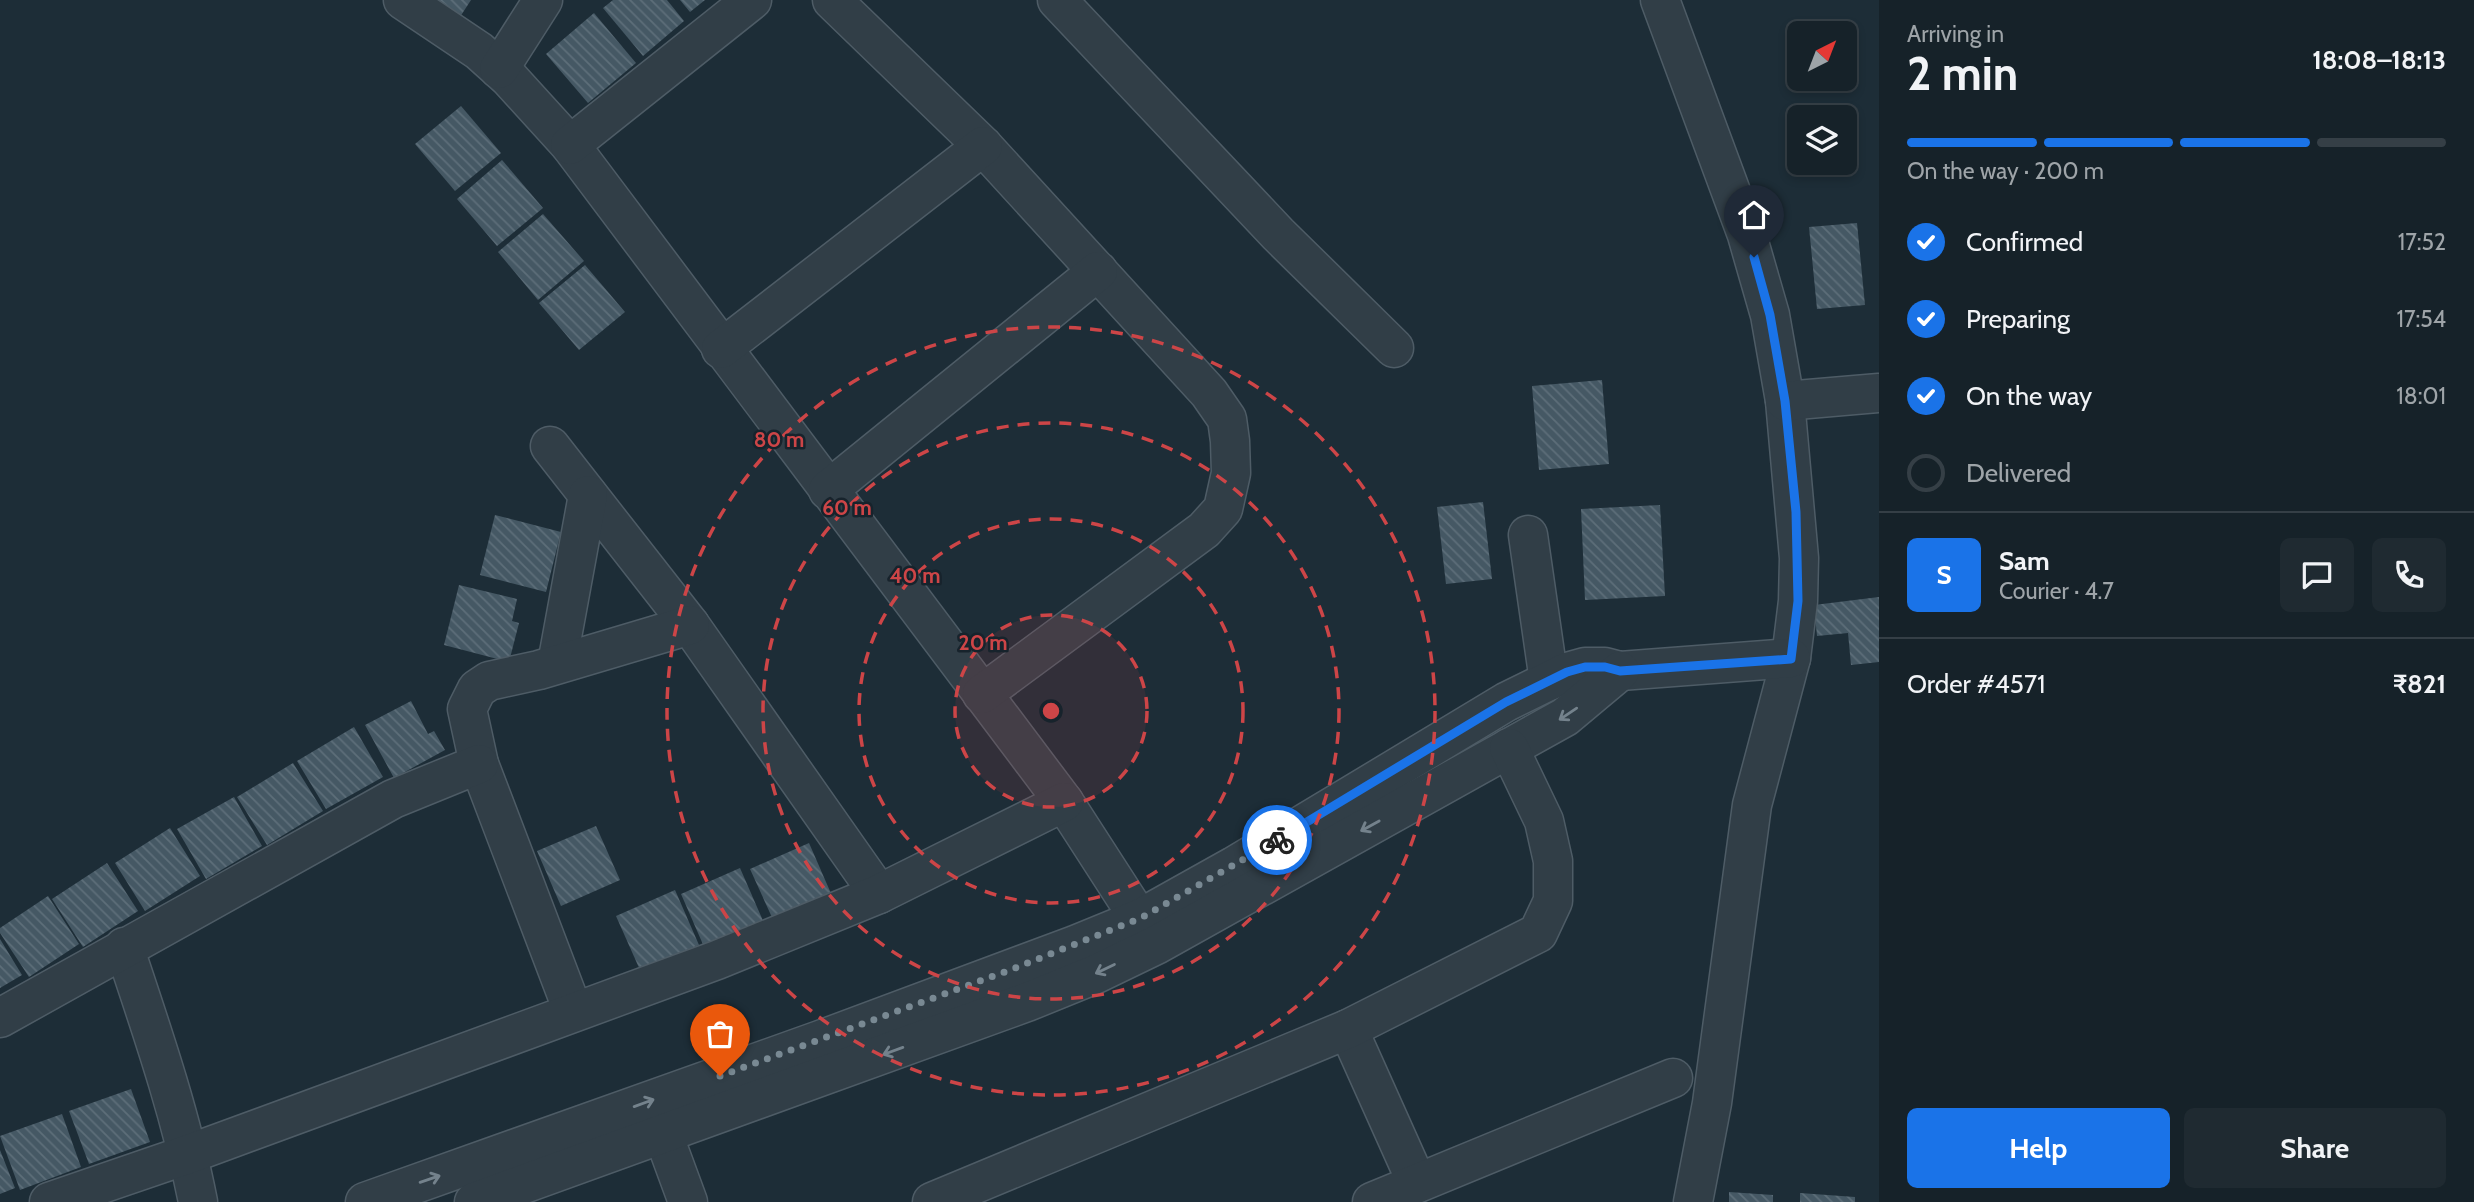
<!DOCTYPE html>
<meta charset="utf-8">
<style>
body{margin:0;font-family:Cabin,sans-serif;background:#1f2a31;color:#f1f3f6;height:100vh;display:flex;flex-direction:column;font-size:26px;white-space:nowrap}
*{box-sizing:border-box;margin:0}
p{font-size:23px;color:#9ea4a8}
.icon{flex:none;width:38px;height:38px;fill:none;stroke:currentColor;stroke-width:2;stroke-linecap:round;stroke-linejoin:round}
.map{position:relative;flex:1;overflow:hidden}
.sheet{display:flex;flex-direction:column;background:#162229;width:595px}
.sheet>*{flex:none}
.needle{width:46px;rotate:42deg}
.buttons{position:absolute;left:1787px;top:21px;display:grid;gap:14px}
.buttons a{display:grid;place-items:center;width:70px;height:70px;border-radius:10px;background:#162229;box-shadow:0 4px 10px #0003,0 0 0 2px #353f46;font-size:35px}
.pin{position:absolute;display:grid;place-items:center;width:60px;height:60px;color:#fff;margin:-72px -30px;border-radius:50% 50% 50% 0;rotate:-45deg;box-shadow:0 0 7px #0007}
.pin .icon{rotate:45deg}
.courier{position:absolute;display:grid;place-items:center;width:70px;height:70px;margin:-35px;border:5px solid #1a73e8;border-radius:50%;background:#fff;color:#222;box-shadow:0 2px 9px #0007}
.summary em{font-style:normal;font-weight:700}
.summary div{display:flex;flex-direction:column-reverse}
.summary{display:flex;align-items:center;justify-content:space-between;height:119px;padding:0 28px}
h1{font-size:46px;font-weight:700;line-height:52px}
.bar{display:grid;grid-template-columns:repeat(4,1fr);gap:10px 7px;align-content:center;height:84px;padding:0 28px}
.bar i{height:9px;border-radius:5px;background:#353f46}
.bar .current{background:#1a73e8}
.bar p{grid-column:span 4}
.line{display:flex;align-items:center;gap:18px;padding:0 28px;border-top:2px solid #353f46}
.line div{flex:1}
.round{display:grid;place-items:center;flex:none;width:74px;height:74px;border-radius:10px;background:#1f2a31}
ol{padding:0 28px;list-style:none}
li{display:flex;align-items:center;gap:21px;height:77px}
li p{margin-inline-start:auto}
li .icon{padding:7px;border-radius:50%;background:#1a73e8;color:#fff;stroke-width:4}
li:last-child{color:#9ea4a8}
li i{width:38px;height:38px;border:4px solid #353f46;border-radius:50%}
.primary-button{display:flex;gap:14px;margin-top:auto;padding:14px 28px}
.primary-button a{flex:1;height:80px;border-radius:10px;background:#1a73e8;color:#fff;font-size:28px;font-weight:700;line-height:80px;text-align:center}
.primary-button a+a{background:#1f2a31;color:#f1f3f6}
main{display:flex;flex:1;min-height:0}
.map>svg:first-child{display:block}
.building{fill:url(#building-back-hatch)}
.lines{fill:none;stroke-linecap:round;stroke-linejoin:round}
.minor-casing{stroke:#4e5c66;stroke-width:41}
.minor{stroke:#313e47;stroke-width:38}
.oneway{stroke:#74828c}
.done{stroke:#798993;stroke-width:7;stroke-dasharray:0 12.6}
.route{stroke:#1a73e8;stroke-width:9}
.ring{fill:none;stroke:#cd4547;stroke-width:3.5;stroke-dasharray:12 9}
.centre{fill:#cd4547;stroke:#17232c;stroke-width:3.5}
.ring-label{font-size:21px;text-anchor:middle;font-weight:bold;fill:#cd4547;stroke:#17232c;stroke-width:5;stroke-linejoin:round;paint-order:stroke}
</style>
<main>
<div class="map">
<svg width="1879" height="1202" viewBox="0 0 1879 1202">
<defs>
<pattern id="building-back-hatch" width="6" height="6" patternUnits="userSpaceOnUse" patternTransform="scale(1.75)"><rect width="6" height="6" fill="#455864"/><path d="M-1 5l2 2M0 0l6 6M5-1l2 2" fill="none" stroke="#5d6e79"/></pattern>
</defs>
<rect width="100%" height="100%" fill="#1d2d37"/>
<g class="building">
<polygon points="428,0 471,0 458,20"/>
<polygon points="613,0 667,0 684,21 643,56 603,8"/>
<polygon points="680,0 705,0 690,12"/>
<polygon points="594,13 636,63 588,103 546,54"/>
<polygon points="461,106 501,153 455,191 415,144"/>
<polygon points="502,160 543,208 497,246 457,199"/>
<polygon points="543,214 584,261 538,300 498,252"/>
<polygon points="1857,223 1865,305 1817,309 1809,227"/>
<polygon points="585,265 625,312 579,350 539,303"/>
<polygon points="1602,380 1609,464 1539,470 1532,386"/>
<polygon points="1483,502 1492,579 1446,584 1437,507"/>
<polygon points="1660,505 1665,596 1585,600 1581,509"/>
<polygon points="495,515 561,532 546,592 480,575"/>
<polygon points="459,585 517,599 512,621 519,623 509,662 444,645"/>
<polygon points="1879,597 1879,662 1851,665 1848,633 1817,636 1814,605"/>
<polygon points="411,701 428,734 434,731 445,750 394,778 365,725"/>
<polygon points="354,727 383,777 326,809 297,761"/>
<polygon points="293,763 323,811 267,845 237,797"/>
<polygon points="234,797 262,846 206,879 177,829"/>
<polygon points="596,826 620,880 561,906 537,851"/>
<polygon points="170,828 200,876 145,911 115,863"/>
<polygon points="809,843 833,898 775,924 750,869"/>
<polygon points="107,863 138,911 83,947 52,899"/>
<polygon points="740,868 764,923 705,949 681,894"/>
<polygon points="675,890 699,945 640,970 616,916"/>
<polygon points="48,896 79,944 29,977 0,933 0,928"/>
<polygon points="0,939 22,975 0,988"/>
<polygon points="131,1089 150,1142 89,1164 69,1111"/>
<polygon points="62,1114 81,1167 20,1190 0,1136"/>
<polygon points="0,1150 15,1188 0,1194"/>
<polygon points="1729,1192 1773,1195 1773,1202 1729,1202"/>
<polygon points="1800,1193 1855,1197 1855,1202 1800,1202"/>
</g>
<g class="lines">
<g class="minor-casing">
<g id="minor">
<polyline points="403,0 479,51 509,78 570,145 1064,802 1153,940"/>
<polyline points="832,0 983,146 1209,393 1227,419 1230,441 1231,473 1223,509 1204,530 982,694"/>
<polyline points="1057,0 1278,234 1394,348"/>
<polyline points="1660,0 1747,235 1770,315 1785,401 1799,558 1798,601 1791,658 1752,805 1712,1103 1693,1202"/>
<polyline points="499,69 543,0"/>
<polyline points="570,145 752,0"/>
<polyline points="721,349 983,146"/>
<polyline points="1785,401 1879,393"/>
<polyline points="550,446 690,625 879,894"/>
<polyline points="828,490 1098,271"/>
<polyline points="1528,535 1549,681"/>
<polyline points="557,664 588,495"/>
<path d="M124,947C152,1031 181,1115 198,1202"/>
<polyline points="573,1011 479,764 467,709 477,689 489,681 539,670 690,625"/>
<polyline points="0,1018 393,799 479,764"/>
<polyline points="1348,1029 1417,1183"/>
<polyline points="663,1134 688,1202"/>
<polyline points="49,1202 189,1154 717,960 879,894 1064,802"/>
<polyline points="365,1202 820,1040 1075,945 1141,918 1234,866 1506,702 1567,672 1585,667 1605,667 1620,671 1791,658"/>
<polyline points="474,1202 1027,1002 1096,974 1156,945 1565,717 1620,671"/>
<polyline points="932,1202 1348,1029 1538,933 1553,901 1553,861 1544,821 1509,748"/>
<polyline points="1372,1202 1673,1078"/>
</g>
</g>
<use href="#minor" class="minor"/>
</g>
<defs><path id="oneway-shaft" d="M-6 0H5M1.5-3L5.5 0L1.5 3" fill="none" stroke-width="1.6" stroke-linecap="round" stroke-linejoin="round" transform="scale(1.75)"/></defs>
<g class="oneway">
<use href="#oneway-shaft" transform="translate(1568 714) rotate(146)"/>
<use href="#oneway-shaft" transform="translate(1370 826) rotate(151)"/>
<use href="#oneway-shaft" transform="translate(1105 969) rotate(154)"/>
<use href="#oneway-shaft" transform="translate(893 1051) rotate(160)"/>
<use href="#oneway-shaft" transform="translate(644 1103) rotate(-20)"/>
<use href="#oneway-shaft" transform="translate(430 1179) rotate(-19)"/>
</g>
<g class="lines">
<polyline class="done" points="720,1076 1010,970 1141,918 1277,840"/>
<polyline class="route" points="1277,840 1506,702 1567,672 1585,667 1605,667 1620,671 1791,659 1798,601 1796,512 1785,401 1770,315 1754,257"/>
</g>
<circle cx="1051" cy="711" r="96" fill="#cd4547" fill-opacity=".12"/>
<g class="ring">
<circle cx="1051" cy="711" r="96"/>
<circle cx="1051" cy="711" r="192"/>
<circle cx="1051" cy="711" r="288"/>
<circle cx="1051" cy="711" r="384"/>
</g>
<circle cx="1051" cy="711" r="10" class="centre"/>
<g class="ring-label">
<text x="779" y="447">80 m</text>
<text x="847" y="515">60 m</text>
<text x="915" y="583">40 m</text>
<text x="983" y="650">20 m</text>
</g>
</svg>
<div class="buttons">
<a><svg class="needle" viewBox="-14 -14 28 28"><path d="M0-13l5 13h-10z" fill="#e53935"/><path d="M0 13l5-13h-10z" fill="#9ea4a8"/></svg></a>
<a><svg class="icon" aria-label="layers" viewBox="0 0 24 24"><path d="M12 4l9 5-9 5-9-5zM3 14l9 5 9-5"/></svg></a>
</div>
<div class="pin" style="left:720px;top:1076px;background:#ea580c"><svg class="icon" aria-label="bag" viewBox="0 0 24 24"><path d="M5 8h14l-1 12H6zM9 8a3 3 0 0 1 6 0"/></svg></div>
<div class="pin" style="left:1754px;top:257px;background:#1f2937"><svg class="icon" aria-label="home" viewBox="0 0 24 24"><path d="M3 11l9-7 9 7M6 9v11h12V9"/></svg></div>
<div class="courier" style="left:1277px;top:840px"><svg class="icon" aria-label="bike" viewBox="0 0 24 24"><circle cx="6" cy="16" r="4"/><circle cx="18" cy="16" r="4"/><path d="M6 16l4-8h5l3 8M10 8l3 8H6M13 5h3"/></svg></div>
</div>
<section class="sheet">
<div class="summary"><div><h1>2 min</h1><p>Arriving in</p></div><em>18:08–18:13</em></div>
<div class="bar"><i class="current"></i><i class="current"></i><i class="current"></i><i></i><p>On the way · 200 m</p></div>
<ol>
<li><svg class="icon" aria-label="check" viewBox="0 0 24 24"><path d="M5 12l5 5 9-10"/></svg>Confirmed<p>17:52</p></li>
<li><svg class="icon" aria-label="check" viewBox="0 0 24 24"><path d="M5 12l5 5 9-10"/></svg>Preparing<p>17:54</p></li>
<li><svg class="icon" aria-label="check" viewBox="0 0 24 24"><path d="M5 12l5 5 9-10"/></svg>On the way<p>18:01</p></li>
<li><i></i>Delivered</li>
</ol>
<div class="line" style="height:126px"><b class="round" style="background:#1a73e8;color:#fff">S</b><div><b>Sam</b><p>Courier · 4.7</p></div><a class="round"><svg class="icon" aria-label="chat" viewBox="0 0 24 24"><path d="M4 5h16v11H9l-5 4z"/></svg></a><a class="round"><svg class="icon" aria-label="phone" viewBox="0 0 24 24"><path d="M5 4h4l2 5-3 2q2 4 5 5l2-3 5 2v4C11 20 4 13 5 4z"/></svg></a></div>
<div class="line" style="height:91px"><div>Order #4571</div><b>₹821</b></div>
<div class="primary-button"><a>Help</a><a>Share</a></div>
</section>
</main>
